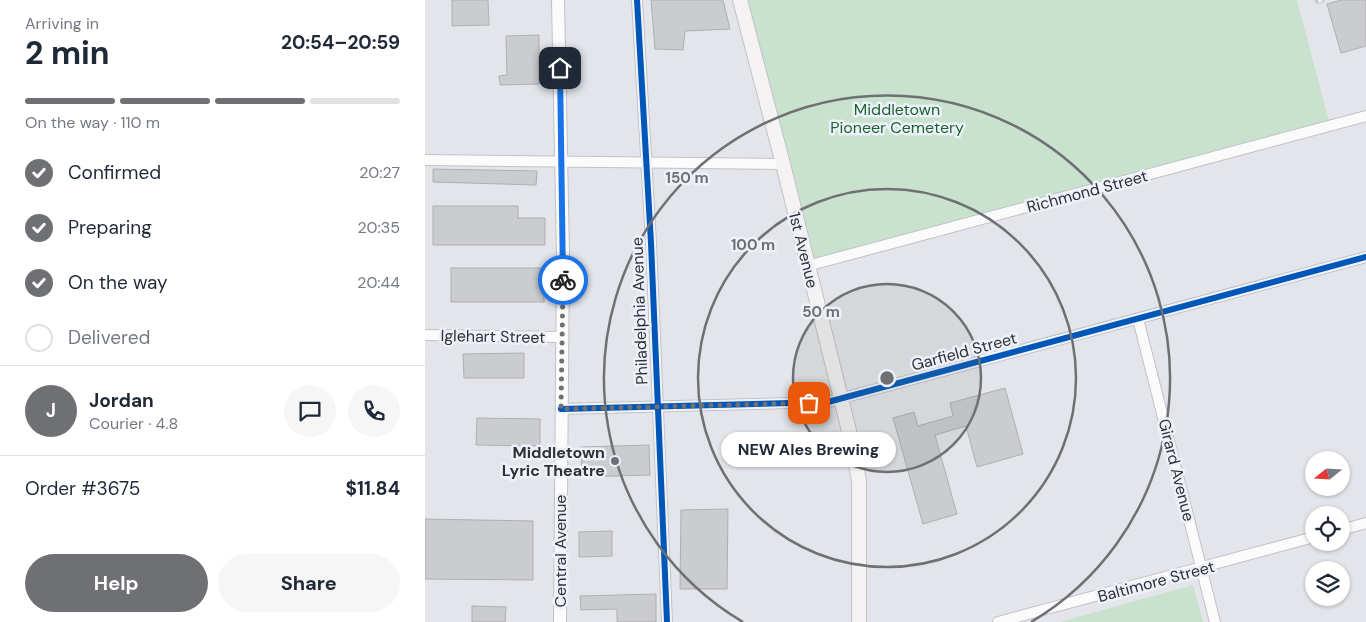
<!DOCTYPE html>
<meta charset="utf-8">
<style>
body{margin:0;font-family:"DM Sans",sans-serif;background:#f6f6f7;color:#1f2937;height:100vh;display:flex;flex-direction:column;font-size:19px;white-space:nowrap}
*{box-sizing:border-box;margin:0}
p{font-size:16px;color:#747a83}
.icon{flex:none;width:28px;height:28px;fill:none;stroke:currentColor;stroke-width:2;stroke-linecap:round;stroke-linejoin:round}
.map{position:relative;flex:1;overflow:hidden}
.side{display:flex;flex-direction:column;background:#fff;width:425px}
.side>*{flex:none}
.needle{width:32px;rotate:252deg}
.buttons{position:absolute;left:880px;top:451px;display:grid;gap:10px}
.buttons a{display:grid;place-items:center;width:45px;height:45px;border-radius:50%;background:#fff;box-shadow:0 1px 4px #0004;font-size:25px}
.pin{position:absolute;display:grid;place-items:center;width:42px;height:42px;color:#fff;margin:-21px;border-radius:10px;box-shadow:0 2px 8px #0006}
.courier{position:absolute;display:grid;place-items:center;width:50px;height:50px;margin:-25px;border:4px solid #1a73e8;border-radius:50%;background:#fff;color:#222;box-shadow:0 1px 6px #0007}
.bubble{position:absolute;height:35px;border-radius:18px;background:#fff;box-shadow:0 1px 4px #0004;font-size:16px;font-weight:700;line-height:35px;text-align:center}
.overview em{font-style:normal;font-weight:700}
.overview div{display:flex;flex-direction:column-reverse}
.overview{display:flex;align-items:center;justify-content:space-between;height:85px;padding:0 25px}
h1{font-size:32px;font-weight:700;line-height:38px}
.bar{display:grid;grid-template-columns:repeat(4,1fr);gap:8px 5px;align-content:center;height:60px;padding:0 25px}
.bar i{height:6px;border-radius:4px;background:#e0e1e3}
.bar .selected{background:#6f7074}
.bar p{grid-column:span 4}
.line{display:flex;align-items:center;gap:12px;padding:0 25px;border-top:1px solid #e0e1e3}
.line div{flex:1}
.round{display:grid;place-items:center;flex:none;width:52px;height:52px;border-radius:26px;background:#f6f6f7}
ol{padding:0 25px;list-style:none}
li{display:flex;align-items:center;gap:15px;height:55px}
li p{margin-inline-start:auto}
li .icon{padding:5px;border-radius:50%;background:#6f7074;color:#fff;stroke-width:4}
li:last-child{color:#747a83}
li i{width:28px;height:28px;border:2px solid #e0e1e3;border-radius:50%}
.cta{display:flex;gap:10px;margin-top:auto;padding:10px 25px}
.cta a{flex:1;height:58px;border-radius:30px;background:#6f7074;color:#fff;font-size:20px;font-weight:700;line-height:58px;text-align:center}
.cta a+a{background:#f6f6f7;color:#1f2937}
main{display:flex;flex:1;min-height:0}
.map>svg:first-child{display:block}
.green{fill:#c8e2ce}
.building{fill:#cbccd0;stroke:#aeafb2}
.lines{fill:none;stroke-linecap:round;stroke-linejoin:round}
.minor-casing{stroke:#c1c2c6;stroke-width:12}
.tertiary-casing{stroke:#c1c2c6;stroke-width:14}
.secondary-casing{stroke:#c1c2c6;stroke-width:16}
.minor{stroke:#fbfbfc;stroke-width:10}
.tertiary{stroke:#fbfbfc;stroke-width:12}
.secondary{stroke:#f4f2f2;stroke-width:14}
.rail-casing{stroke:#c5c5c6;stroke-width:5.5}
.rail{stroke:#eef1fb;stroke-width:4;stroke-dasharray:11;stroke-linecap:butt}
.cycleway-casing{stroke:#eef1fb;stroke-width:9}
.cycleway{stroke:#0057b8;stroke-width:6}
.done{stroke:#6f7074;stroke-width:5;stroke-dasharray:0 9}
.route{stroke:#1a73e8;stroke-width:6}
.ring{fill:none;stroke:#6f7074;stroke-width:2.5}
.poi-dot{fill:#6f7074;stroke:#eef1fb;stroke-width:2}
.labels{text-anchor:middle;stroke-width:5;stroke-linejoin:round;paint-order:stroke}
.park-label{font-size:16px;fill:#1a652e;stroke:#eef1fb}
.street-label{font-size:16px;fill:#303134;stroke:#eef1fb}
.poi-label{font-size:16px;font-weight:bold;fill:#303134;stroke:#eef1fb;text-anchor:end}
.centre{fill:#6f7074;stroke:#eef1fb;stroke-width:2.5}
.ring-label{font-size:15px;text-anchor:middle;font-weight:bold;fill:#6f7074;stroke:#eef1fb;stroke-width:5;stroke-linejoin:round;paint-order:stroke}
</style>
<main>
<section class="side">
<div class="overview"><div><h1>2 min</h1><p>Arriving in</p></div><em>20:54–20:59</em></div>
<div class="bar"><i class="selected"></i><i class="selected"></i><i class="selected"></i><i></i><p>On the way · 110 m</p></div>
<ol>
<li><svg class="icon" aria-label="check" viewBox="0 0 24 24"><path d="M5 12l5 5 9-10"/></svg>Confirmed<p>20:27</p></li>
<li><svg class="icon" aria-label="check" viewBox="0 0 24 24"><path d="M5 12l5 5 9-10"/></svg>Preparing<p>20:35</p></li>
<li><svg class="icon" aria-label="check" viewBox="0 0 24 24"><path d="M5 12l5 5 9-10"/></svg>On the way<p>20:44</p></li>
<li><i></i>Delivered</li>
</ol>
<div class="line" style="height:90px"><b class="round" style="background:#6f7074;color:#fff">J</b><div><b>Jordan</b><p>Courier · 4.8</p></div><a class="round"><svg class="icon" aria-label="chat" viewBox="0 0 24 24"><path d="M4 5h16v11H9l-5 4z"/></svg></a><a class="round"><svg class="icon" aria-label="phone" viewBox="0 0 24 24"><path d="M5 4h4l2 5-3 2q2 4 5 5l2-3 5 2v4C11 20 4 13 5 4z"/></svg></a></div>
<div class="line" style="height:65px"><div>Order #3675</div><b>$11.84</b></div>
<div class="cta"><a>Help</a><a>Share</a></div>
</section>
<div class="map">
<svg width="941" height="622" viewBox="0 0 941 622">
<rect width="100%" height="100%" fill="#e4e5ea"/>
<g class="green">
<polygon points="315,0 872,0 905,125 382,266"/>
<polygon points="768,585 778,622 635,622"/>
</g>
<g class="building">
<polygon points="27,0 63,0 64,25 27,26"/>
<polygon points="226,0 298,0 305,29 260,31 258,50 230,49"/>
<polygon points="916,0 941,0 941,46 916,53 902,4"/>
<polygon points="114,35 114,84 75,85 74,76 82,75 81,36"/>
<polygon points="8,169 112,171 111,185 8,182"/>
<polygon points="8,206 93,206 93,218 120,218 120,245 8,245"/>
<rect x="26" y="268" width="93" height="34"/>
<polygon points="99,353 99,378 39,378 38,354"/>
<polygon points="580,388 598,454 552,467 541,426 510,435 532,514 498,524 468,418 489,412 493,426 528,416 525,403"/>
<polygon points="52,418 115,419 115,446 51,445"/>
<polygon points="224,445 225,475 157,477 156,447"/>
<polygon points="303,509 302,589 255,589 256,510"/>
<polygon points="0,519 108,521 108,580 0,579"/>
<polygon points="187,531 187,556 154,557 154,532"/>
<polygon points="231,594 231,622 192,622 192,609 156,610 155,596"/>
<polygon points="47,606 81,607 80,622 47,622"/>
</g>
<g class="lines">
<g class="minor-casing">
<g id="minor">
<polyline points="212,0 226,243 242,622"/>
<polyline points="0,160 358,164"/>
<polyline points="382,266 941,116"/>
<polyline points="713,319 790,622"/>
<polyline points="0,335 137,337"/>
<polyline points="136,409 403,402 941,257"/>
<polyline points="916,530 941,523"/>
<polyline points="573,622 889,537"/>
</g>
</g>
<g class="tertiary-casing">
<polyline id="tertiary" points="133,0 138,254 135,622"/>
</g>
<g class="secondary-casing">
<polyline id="secondary" points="315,0 358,164 428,447 434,481 434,622"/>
</g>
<use href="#minor" class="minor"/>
<use href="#tertiary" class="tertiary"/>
<use href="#secondary" class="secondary"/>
<g class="rail-casing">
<polyline id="rail" points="893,1 897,0"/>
</g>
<use href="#rail" class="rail"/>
<g class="cycleway-casing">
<g id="cycleway">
<polyline points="212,0 226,243 242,622"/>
<polyline points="136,409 403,402 941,257"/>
</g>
</g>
<use href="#cycleway" class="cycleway"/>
</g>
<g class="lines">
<polyline class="done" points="138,280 136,409 384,403"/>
<polyline class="route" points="135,68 138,280"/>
</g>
<circle cx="462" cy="378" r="94" fill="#6f7074" fill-opacity=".12"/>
<g class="ring">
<circle cx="462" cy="378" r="94"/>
<circle cx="462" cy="378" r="189"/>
<path d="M318 622A283 283 0 1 1 606 622"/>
</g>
<circle class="poi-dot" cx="190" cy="461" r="5"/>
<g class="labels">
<g class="park-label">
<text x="472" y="115">Middletown<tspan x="472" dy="18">Pioneer Cemetery</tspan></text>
</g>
<g class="street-label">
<text transform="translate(662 191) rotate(-15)" y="6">Richmond Street</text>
<text transform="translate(379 250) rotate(76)" y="6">1st Avenue</text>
<text transform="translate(214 311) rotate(-92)" y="6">Philadelphia Avenue</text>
<text transform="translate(68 336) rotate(1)" y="6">Iglehart Street</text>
<text transform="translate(539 351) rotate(-15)" y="6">Garfield Street</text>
<text transform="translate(752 470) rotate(76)" y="6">Girard Avenue</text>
<text transform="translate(135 551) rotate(-90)" y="6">Central Avenue</text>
<text transform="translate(731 581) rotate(-15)" y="6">Baltimore Street</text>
</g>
<g class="poi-label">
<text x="180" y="458">Middletown<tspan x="180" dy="18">Lyric Theatre</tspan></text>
</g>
</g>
<circle cx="462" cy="378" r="8" class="centre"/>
<g class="ring-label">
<text x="262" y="183">150 m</text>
<text x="328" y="250">100 m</text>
<text x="396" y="317">50 m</text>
</g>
</svg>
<div class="buttons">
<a><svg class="needle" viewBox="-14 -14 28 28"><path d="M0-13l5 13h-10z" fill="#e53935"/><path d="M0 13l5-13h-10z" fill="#747a83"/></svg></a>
<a><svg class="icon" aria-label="locate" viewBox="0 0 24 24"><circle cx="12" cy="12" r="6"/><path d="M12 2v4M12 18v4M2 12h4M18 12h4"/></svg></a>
<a><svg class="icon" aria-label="layers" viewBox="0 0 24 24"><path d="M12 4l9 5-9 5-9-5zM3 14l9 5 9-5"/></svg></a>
</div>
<div class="pin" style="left:384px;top:403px;background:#ea580c"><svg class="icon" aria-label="bag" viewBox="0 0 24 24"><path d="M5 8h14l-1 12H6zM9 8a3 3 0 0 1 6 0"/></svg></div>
<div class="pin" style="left:135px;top:68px;background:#1f2937"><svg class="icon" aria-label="home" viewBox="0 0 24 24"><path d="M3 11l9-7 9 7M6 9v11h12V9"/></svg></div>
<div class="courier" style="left:138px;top:280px"><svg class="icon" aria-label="bike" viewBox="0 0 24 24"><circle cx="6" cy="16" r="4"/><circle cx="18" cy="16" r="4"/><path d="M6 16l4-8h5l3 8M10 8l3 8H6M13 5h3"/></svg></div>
<div class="bubble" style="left:296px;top:432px;width:175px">NEW Ales Brewing</div>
</div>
</main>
